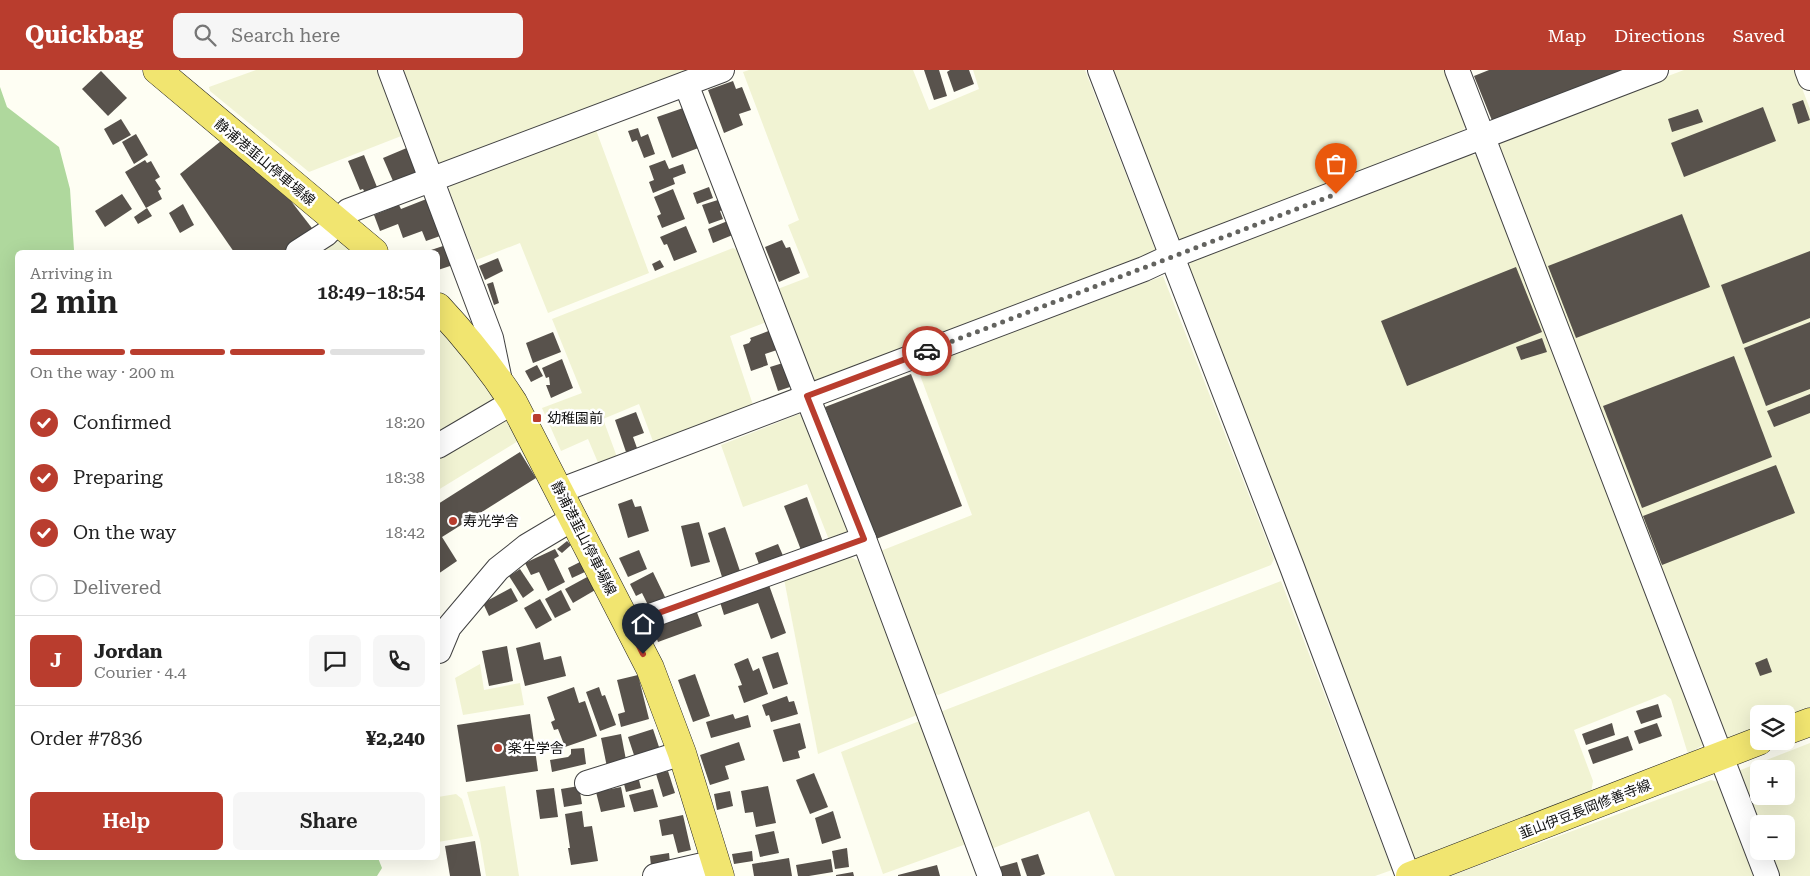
<!DOCTYPE html>
<meta charset="utf-8">
<style>
body{margin:0;font-family:"Roboto Serif","Noto Sans JP",serif;background:#f6f6f6;color:#222;height:100vh;display:flex;flex-direction:column;font-size:19px;white-space:nowrap}
*{box-sizing:border-box;margin:0}
p{font-size:16px;color:#767676}
.icon{flex:none;width:28px;height:28px;fill:none;stroke:currentColor;stroke-width:2;stroke-linecap:round;stroke-linejoin:round}
.map{position:relative;flex:1;overflow:hidden}
.panel{position:absolute;left:15px;top:180px;width:425px;height:610px;display:flex;flex-direction:column;background:#fff;border-radius:8px;box-shadow:0 5px 20px #0002}
.panel>*{flex:none}
.buttons{position:absolute;left:1750px;top:635px;display:grid;gap:10px}
.buttons a{display:grid;place-items:center;width:45px;height:45px;border-radius:8px;background:#fff;box-shadow:0 5px 20px #0002;font-size:25px}
.pin{position:absolute;display:grid;place-items:center;width:42px;height:42px;color:#fff;margin:-51px -21px;border-radius:50% 50% 50% 0;rotate:-45deg;box-shadow:0 0 5px #0007}
.pin .icon{rotate:45deg}
.courier{position:absolute;display:grid;place-items:center;width:50px;height:50px;margin:-25px;border:4px solid #b93d2e;border-radius:50%;background:#fff;color:#222;box-shadow:0 1px 6px #0007}
.summary em{font-style:normal;font-weight:600}
.summary div{display:flex;flex-direction:column-reverse}
.summary{display:flex;align-items:center;justify-content:space-between;height:85px;padding:0 15px}
h1{font-size:32px;font-weight:600;line-height:38px}
.bar{display:grid;grid-template-columns:repeat(4,1fr);gap:8px 5px;align-content:center;height:60px;padding:0 15px}
.bar i{height:6px;border-radius:4px;background:#e0e0e0}
.bar .on{background:#b93d2e}
.bar p{grid-column:span 4}
.line{display:flex;align-items:center;gap:12px;padding:0 15px;border-top:1px solid #e0e0e0}
.line div{flex:1}
.round{display:grid;place-items:center;flex:none;width:52px;height:52px;border-radius:8px;background:#f6f6f6}
ol{padding:0 15px;list-style:none}
li{display:flex;align-items:center;gap:15px;height:55px}
li p{margin-inline-start:auto}
li .icon{padding:5px;border-radius:50%;background:#b93d2e;color:#fff;stroke-width:4}
li:last-child{color:#767676}
li i{width:28px;height:28px;border:2px solid #e0e0e0;border-radius:50%}
.button{display:flex;gap:10px;margin-top:auto;padding:10px 15px}
.button a{flex:1;height:58px;border-radius:8px;background:#b93d2e;color:#fff;font-size:20px;font-weight:600;line-height:58px;text-align:center}
.button a+a{background:#f6f6f6;color:#222}
header{display:flex;align-items:center;gap:30px;box-sizing:border-box;height:70px;padding:0 25px;background:#b93d2e;color:#fff}
header strong{font-size:24px}
nav{display:flex;gap:28px;margin-inline-start:auto;font-size:18px}
.search{width:350px;height:45px;background:#f6f6f6;display:flex;align-items:center;gap:12px;box-sizing:border-box;padding:0 18px;border-radius:8px;color:#767676;font-size:19px}
.map>svg:first-child{display:block}
.farmland{fill:#f1f3d3;fill-rule:evenodd}
.forest{fill:#afd89d}
.building{fill:#58524c}
.lines{fill:none;stroke-linecap:round;stroke-linejoin:round}
.minor-casing{stroke:#424242;stroke-width:26}
.major-casing{stroke:#202020;stroke-width:29}
.minor{stroke:#fff;stroke-width:24}
.major{stroke:#f1e570;stroke-width:28}
.done{stroke:#63635f;stroke-width:5;stroke-dasharray:0 9}
.route{stroke:#b93d2e;stroke-width:6}
.poi-dot{fill:#b93d2e;stroke:#fff;stroke-width:2}
.labels{text-anchor:middle;stroke-width:5;stroke-linejoin:round;paint-order:stroke}
.street-label{font-size:14px;fill:#0f0f0f;stroke:#fff}
.poi-label{font-size:14px;fill:#0f0f0f;stroke:#fff;text-anchor:start}
</style>
<header>
<strong>Quickbag</strong>
<div class="search"><svg class="icon" aria-label="search" viewBox="0 0 24 24"><circle cx="10" cy="10" r="6"/><path d="M15 15l6 6"/></svg>Search here</div>
<nav><a>Map</a><a>Directions</a><a>Saved</a></nav>
</header>
<div class="map">
<svg width="1810" height="806" viewBox="0 0 1810 806">
<rect width="100%" height="100%" fill="#fefef3"/>
<g class="farmland">
<polygon points="256,0 384,0 409,63 309,102 210,21 209,17"/>
<polygon points="398,0 696,0 441,98 434,95"/>
<polygon points="749,0 913,0 929,40 979,19 973,0 1085,0 1156,181 817,311 807,310 775,220 809,207 788,155 799,150 743,2"/>
<polygon points="1111,0 1446,0 1467,54 1459,66 1184,172 1171,165"/>
<polygon points="1684,0 1795,0 1810,39 1810,643 1786,652 1786,644 1759,644 1759,662 1722,670 1496,82 1501,69"/>
<polygon points="596,60 649,203 548,243 520,173 476,190 449,120 451,113"/>
<polygon points="1467,84 1479,86 1705,674 1688,684 1671,629 1665,624 1574,660 1593,711 1591,723 1417,789 1408,783 1186,199 1195,187"/>
<polygon points="336,165 357,182 310,182"/>
<polygon points="733,178 743,183 769,251 730,266 753,335 654,374 639,334 603,349 617,387 599,395 588,369 561,381 542,338 582,323 552,249"/>
<polygon points="1163,206 1274,489 1271,495 938,625 929,621 878,482 972,445 917,297"/>
<polygon points="438,255 469,290 497,334 438,368"/>
<polygon points="799,344 808,351 852,466 831,475 807,414 743,437 721,375"/>
<polygon points="505,346 518,371 438,420 438,384"/>
<polygon points="850,487 859,491 917,645 818,684 784,509"/>
<polygon points="1281,511 1392,800 1375,806 1115,806 1089,741 991,779 940,642"/>
<polygon points="480,594 484,620 520,613 524,635 463,645 455,608"/>
<polygon points="917,652 921,652 969,773 883,804 841,682"/>
<path d="M1810,673V806H1774L1765,781H1786V754H1759L1738,701ZM1759,699H1786V726H1759Z"/>
<polygon points="1711,710 1721,713 1756,806 1450,806"/>
<polygon points="505,716 519,806 486,806 480,770 467,722"/>
<polygon points="456,724 462,729 473,766 438,772 438,727"/>
</g>
<polygon class="forest" points="0,17 7,37 59,77 70,119 74,180 76,182 18,182 18,788 378,788 382,798 377,806 0,806"/>
<g class="building">
<polygon points="924,0 939,0 947,26 934,30"/>
<polygon points="950,0 969,0 974,14 954,22 947,2"/>
<polygon points="1489,0 1627,0 1493,53 1474,6"/>
<polygon points="101,1 127,28 108,46 82,19"/>
<polygon points="733,11 736,19 742,17 751,40 739,44 743,55 724,63 708,20"/>
<polygon points="1803,30 1810,50 1798,54 1792,34"/>
<polygon points="686,37 701,77 672,88 657,47"/>
<polygon points="1763,37 1776,71 1684,107 1671,73"/>
<polygon points="1698,39 1703,52 1672,62 1668,49"/>
<polygon points="121,49 131,65 113,75 104,59"/>
<polygon points="638,58 641,67 648,64 655,84 644,88 637,70 632,72 628,61"/>
<polygon points="136,64 148,85 134,94 122,72"/>
<polygon points="221,71 291,131 315,162 285,182 234,182 180,104"/>
<polygon points="409,77 419,101 393,111 383,88"/>
<polygon points="364,85 379,122 367,127 363,119 360,120 348,91"/>
<polygon points="145,90 147,93 151,91 160,107 155,110 161,119 158,121 162,129 146,138 125,102"/>
<polygon points="665,90 669,99 683,94 686,103 673,108 675,114 653,123 649,112 654,110 649,96"/>
<polygon points="709,117 713,128 697,134 693,123"/>
<polygon points="673,119 685,149 662,158 657,146 661,144 654,127"/>
<polygon points="122,124 132,139 105,157 95,141"/>
<polygon points="429,128 443,165 426,171 422,161 403,168 398,154 380,161 374,145 399,135 401,139"/>
<polygon points="721,129 725,139 720,141 723,149 709,154 702,135"/>
<polygon points="183,134 194,155 180,163 169,143"/>
<polygon points="147,138 152,146 138,154 134,147"/>
<polygon points="1682,144 1710,217 1576,268 1548,196"/>
<polygon points="730,150 735,164 713,173 708,159"/>
<polygon points="686,156 697,182 674,191 667,174 664,175 660,167"/>
<polygon points="782,170 786,178 790,177 800,203 779,212 765,177"/>
<polygon points="446,175 453,195 438,200 438,182 425,182"/>
<polygon points="1810,181 1810,248 1743,274 1721,215"/>
<polygon points="498,188 503,201 485,210 479,196"/>
<polygon points="660,190 664,197 655,201 652,194"/>
<polygon points="1516,197 1542,262 1407,316 1381,251"/>
<polygon points="493,212 499,233 494,235 487,214"/>
<polygon points="1810,252 1810,319 1766,336 1744,278"/>
<polygon points="771,260 777,280 765,284 768,295 751,301 743,275 749,273 751,270 750,268"/>
<polygon points="553,262 561,282 533,293 526,273"/>
<polygon points="1542,268 1547,282 1521,290 1516,277"/>
<polygon points="1734,286 1772,387 1642,438 1603,336"/>
<polygon points="562,289 573,318 551,328 546,315 550,315 549,307 546,308 542,298"/>
<polygon points="786,292 793,316 778,321 770,297"/>
<polygon points="537,295 543,306 531,312 525,301"/>
<polygon points="911,304 962,436 876,469 825,337"/>
<polygon points="1810,324 1810,343 1774,357 1767,341"/>
<polygon points="636,342 644,363 633,367 637,378 626,382 615,350"/>
<polygon points="520,382 536,408 442,467 457,491 438,504 438,434"/>
<polygon points="1776,395 1795,443 1662,495 1643,446"/>
<polygon points="807,427 823,472 801,480 784,436"/>
<polygon points="632,429 635,437 641,436 649,461 628,468 618,434"/>
<polygon points="699,452 710,492 691,497 681,456"/>
<polygon points="725,457 741,504 723,510 708,463"/>
<polygon points="567,471 571,475 562,483 557,479"/>
<polygon points="778,474 784,488 760,497 755,483"/>
<polygon points="555,479 559,486 554,489 565,512 548,521 539,502 531,505 525,493"/>
<polygon points="639,480 647,499 628,507 619,488"/>
<polygon points="582,491 587,501 572,508 568,498"/>
<polygon points="520,499 534,520 523,528 509,506"/>
<polygon points="653,502 665,527 648,535 642,523 636,526 630,514"/>
<polygon points="589,506 597,519 573,533 565,519"/>
<polygon points="769,515 786,563 771,569 758,533 724,545 720,532"/>
<polygon points="511,518 518,531 489,546 483,533"/>
<polygon points="561,520 571,540 555,548 545,529"/>
<polygon points="540,529 552,550 536,559 524,538"/>
<polygon points="695,537 702,556 658,572 651,553"/>
<polygon points="540,572 544,590 561,586 566,606 525,616 516,578"/>
<polygon points="507,576 513,611 489,616 482,581"/>
<polygon points="778,582 788,614 773,619 762,587"/>
<polygon points="748,588 753,601 759,598 768,624 744,633 738,616 742,615 734,594"/>
<polygon points="1767,588 1772,602 1760,606 1755,593"/>
<polygon points="695,604 710,646 693,652 678,610"/>
<polygon points="638,605 649,649 621,657 618,644 625,642 617,610"/>
<polygon points="574,617 579,633 585,631 597,666 565,677 558,659 554,660 551,652 555,650 547,627"/>
<polygon points="599,617 602,626 605,625 616,655 600,661 586,622"/>
<polygon points="787,626 789,632 794,631 798,644 771,652 769,645 766,646 762,635"/>
<polygon points="1658,634 1662,647 1641,654 1636,641"/>
<polygon points="530,644 538,701 466,712 457,655"/>
<polygon points="733,644 735,649 748,645 751,657 711,668 706,652"/>
<polygon points="800,653 806,678 798,681 800,688 783,692 773,660"/>
<polygon points="1612,653 1615,665 1586,675 1582,664"/>
<polygon points="1657,653 1662,666 1639,674 1634,661"/>
<polygon points="653,659 660,680 635,688 628,667"/>
<polygon points="621,664 627,695 607,697 601,668"/>
<polygon points="1628,666 1633,680 1593,694 1588,680"/>
<polygon points="739,672 745,690 725,696 729,709 710,715 700,685"/>
<polygon points="584,678 586,694 552,702 550,690 568,687 571,684 571,679"/>
<polygon points="668,701 675,723 663,727 656,704"/>
<polygon points="814,703 828,737 810,744 796,710"/>
<polygon points="638,706 641,718 626,722 623,710"/>
<polygon points="579,716 582,734 564,737 561,719"/>
<polygon points="768,716 776,753 756,757 753,742 745,743 741,721"/>
<polygon points="621,717 625,737 601,742 596,722"/>
<polygon points="554,718 558,747 540,749 536,720"/>
<polygon points="653,719 658,737 634,742 629,725"/>
<polygon points="730,721 733,736 717,740 714,724"/>
<polygon points="582,741 584,757 592,756 598,791 571,795 568,778 570,778 565,744"/>
<polygon points="833,741 841,768 822,774 815,748"/>
<polygon points="683,745 691,780 678,783 673,764 662,766 659,750"/>
<polygon points="774,761 779,783 760,787 755,765"/>
<polygon points="475,771 481,806 450,806 445,776"/>
<polygon points="847,778 849,797 835,799 832,781"/>
<polygon points="752,781 753,791 734,794 732,784"/>
<polygon points="669,783 670,793 651,796 650,786"/>
<polygon points="1038,784 1045,804 1040,806 1027,806 1021,789"/>
<polygon points="789,788 792,806 754,806 752,794"/>
<polygon points="831,789 833,802 809,806 798,806 796,795"/>
<polygon points="1017,792 1021,806 1002,806 999,797"/>
<polygon points="937,795 940,806 898,806 898,805"/>
<polygon points="853,802 854,806 836,806 836,805"/>
</g>
<g class="lines">
<g class="minor-casing">
<g id="minor">
<polyline points="390,0 491,268 500,311"/>
<polyline points="1100,0 1292,497 1408,806"/>
<polyline points="1457,0 1767,806"/>
<polyline points="1807,0 1810,8"/>
<polyline points="686,14 807,326 864,469 990,806"/>
<polyline points="298,182 326,164 348,141 722,0"/>
<polyline points="438,376 513,332"/>
<polyline points="559,421 1144,199 1172,186 1656,0"/>
<polyline points="628,554 864,469"/>
<polyline points="439,581 449,557 498,499 527,476 574,448"/>
<polyline points="587,713 682,683"/>
<polyline points="655,806 716,792"/>
</g>
</g>
<g class="major-casing">
<g id="major">
<polyline points="157,0 374,182"/>
<path d="M438,237C465,266 491,298 513,332L650,598L682,683L720,806"/>
<polyline points="1786,661 1810,652"/>
<polyline points="1410,806 1759,671"/>
</g>
</g>
<use href="#minor" class="minor"/>
<use href="#major" class="major"/>
</g>
<g class="lines">
<polyline class="done" points="927,281 1336,124"/>
<polyline class="route" points="643,584 628,554 864,469 807,326 927,281"/>
</g>
<g class="poi-dot">
<rect x="532" y="343" width="10" height="10" rx="2.5"/>
<circle cx="453" cy="451" r="5"/>
<circle cx="498" cy="678" r="5"/>
</g>
<g class="labels">
<g class="street-label">
<text transform="translate(265 92) rotate(40)" y="5">静浦港韮山停車場線</text>
<text transform="translate(584 468) rotate(63)" y="5">静浦港韮山停車場線</text>
<text transform="translate(1585 739) rotate(-21)" y="5">韮山伊豆長岡修善寺線</text>
</g>
<g class="poi-label">
<text x="547" y="353">幼稚園前</text>
<text x="463" y="456">寿光学舎</text>
<text x="508" y="683">楽生学舎</text>
</g>
</g>
</svg>
<div class="buttons">
<a><svg class="icon" aria-label="layers" viewBox="0 0 24 24"><path d="M12 4l9 5-9 5-9-5zM3 14l9 5 9-5"/></svg></a>
<a>+</a>
<a>−</a>
</div>
<div class="pin" style="left:1336px;top:124px;background:#ea580c"><svg class="icon" aria-label="bag" viewBox="0 0 24 24"><path d="M5 8h14l-1 12H6zM9 8a3 3 0 0 1 6 0"/></svg></div>
<div class="pin" style="left:643px;top:584px;background:#1f2937"><svg class="icon" aria-label="home" viewBox="0 0 24 24"><path d="M3 11l9-7 9 7M6 9v11h12V9"/></svg></div>
<div class="courier" style="left:927px;top:281px"><svg class="icon" aria-label="car" viewBox="0 0 24 24"><path d="M5 17H2v-5l4-1 3-4h7l3 4 3 1v5h-3M9 17h6M6 11h13"/><circle cx="7" cy="17" r="2"/><circle cx="17" cy="17" r="2"/></svg></div>
<section class="panel">
<div class="summary"><div><h1>2 min</h1><p>Arriving in</p></div><em>18:49–18:54</em></div>
<div class="bar"><i class="on"></i><i class="on"></i><i class="on"></i><i></i><p>On the way · 200 m</p></div>
<ol>
<li><svg class="icon" aria-label="check" viewBox="0 0 24 24"><path d="M5 12l5 5 9-10"/></svg>Confirmed<p>18:20</p></li>
<li><svg class="icon" aria-label="check" viewBox="0 0 24 24"><path d="M5 12l5 5 9-10"/></svg>Preparing<p>18:38</p></li>
<li><svg class="icon" aria-label="check" viewBox="0 0 24 24"><path d="M5 12l5 5 9-10"/></svg>On the way<p>18:42</p></li>
<li><i></i>Delivered</li>
</ol>
<div class="line" style="height:90px"><b class="round" style="background:#b93d2e;color:#fff">J</b><div><b>Jordan</b><p>Courier · 4.4</p></div><a class="round"><svg class="icon" aria-label="chat" viewBox="0 0 24 24"><path d="M4 5h16v11H9l-5 4z"/></svg></a><a class="round"><svg class="icon" aria-label="phone" viewBox="0 0 24 24"><path d="M5 4h4l2 5-3 2q2 4 5 5l2-3 5 2v4C11 20 4 13 5 4z"/></svg></a></div>
<div class="line" style="height:65px"><div>Order #7836</div><b>¥2,240</b></div>
<div class="button"><a>Help</a><a>Share</a></div>
</section>
</div>
